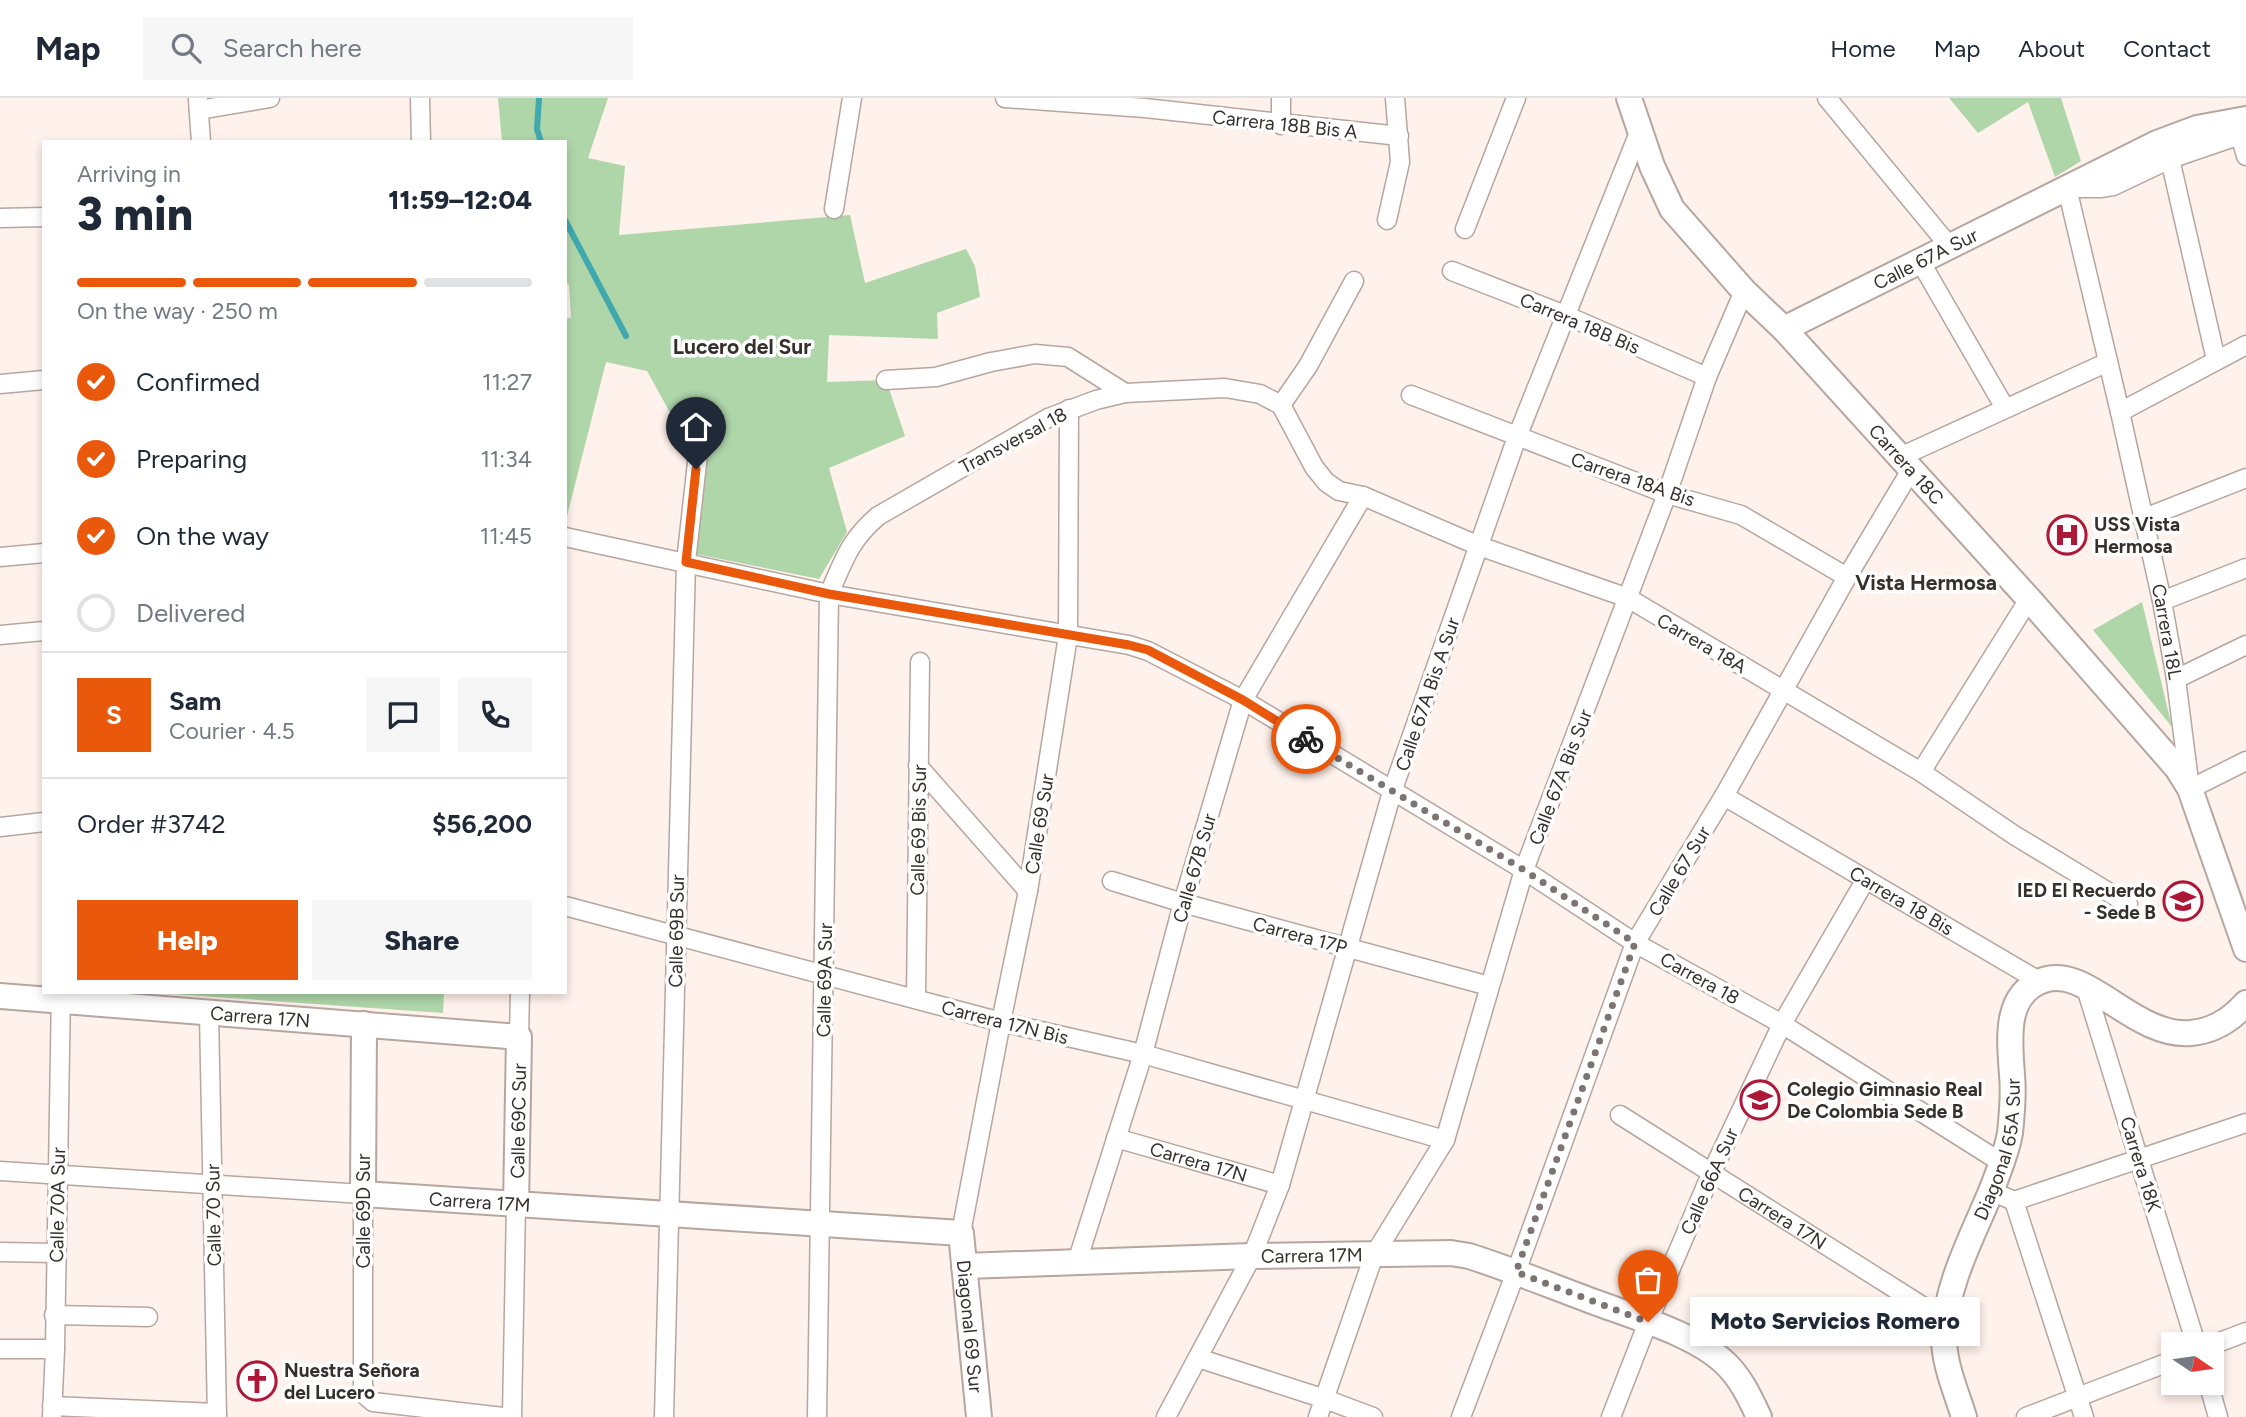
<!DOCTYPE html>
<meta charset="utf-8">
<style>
body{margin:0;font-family:Figtree,sans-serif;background:#f6f6f7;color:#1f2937;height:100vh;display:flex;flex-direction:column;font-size:26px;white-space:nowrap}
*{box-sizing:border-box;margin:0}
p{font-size:23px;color:#747a83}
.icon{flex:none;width:38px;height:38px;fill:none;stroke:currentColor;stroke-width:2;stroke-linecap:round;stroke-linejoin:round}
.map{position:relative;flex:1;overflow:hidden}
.details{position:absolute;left:42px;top:42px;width:525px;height:854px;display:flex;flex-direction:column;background:#fff;border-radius:0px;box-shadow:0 4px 10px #0003}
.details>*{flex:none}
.needle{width:46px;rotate:103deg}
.fabs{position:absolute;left:2161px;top:1234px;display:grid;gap:14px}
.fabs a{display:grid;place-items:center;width:63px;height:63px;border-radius:0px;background:#fff;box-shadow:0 4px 10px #0003;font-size:35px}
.pin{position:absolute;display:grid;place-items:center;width:60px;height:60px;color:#fff;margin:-72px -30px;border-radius:50% 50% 50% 0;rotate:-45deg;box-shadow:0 0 7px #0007}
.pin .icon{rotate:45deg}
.courier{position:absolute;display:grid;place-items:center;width:70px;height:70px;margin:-35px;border:5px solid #ea580c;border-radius:50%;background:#fff;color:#222;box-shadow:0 2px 9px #0007}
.bubble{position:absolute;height:49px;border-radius:0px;background:#fff;box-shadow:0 4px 10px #0003;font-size:23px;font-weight:800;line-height:49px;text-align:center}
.summary em{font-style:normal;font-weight:800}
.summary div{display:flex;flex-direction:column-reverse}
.summary{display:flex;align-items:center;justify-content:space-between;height:119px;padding:0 35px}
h1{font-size:46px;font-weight:800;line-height:52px}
.bar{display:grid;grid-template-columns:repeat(4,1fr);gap:10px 7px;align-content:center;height:84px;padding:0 35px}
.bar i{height:9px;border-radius:5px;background:#e0e1e3}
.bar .on{background:#ea580c}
.bar p{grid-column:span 4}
.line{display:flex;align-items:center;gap:18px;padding:0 35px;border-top:2px solid #e0e1e3}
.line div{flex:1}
.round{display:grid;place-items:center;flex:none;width:74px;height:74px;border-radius:0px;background:#f6f6f7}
ol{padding:0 35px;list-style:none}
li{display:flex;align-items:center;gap:21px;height:77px}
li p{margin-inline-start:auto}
li .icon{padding:7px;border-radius:50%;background:#ea580c;color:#fff;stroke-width:4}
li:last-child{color:#747a83}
li i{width:38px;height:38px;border:4px solid #e0e1e3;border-radius:50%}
.action{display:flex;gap:14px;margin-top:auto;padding:14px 35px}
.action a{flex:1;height:80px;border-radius:0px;background:#ea580c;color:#fff;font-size:28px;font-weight:800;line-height:80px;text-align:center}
.action a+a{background:#f6f6f7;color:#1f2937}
header{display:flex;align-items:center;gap:42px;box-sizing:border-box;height:98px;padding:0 35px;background:#fff;border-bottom:2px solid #e0e1e3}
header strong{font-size:33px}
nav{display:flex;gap:38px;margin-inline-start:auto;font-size:24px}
.search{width:490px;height:63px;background:#f6f6f7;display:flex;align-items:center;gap:18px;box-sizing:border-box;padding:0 24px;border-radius:0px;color:#747a83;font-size:26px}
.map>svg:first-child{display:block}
.green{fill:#aed6a9}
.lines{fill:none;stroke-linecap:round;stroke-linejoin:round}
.stream{stroke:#41a9ae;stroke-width:6}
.street-casing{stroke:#b6a69f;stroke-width:21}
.secondary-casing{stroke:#b6a69f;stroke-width:28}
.street{stroke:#fff;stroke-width:18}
.secondary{stroke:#fff;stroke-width:24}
.done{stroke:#7c7470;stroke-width:7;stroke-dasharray:0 12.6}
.route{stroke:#ea580c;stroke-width:9}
.labels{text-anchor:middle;stroke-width:7;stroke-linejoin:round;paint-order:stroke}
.street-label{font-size:19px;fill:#36302d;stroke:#fff}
.poi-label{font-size:19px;font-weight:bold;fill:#36302d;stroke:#fff;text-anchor:start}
.neighbourhood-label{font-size:21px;font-weight:bold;fill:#36302d;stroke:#fff}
</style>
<header>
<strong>Map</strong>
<div class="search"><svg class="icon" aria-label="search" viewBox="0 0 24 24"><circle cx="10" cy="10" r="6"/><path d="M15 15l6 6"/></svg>Search here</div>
<nav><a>Home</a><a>Map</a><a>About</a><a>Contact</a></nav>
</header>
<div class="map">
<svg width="2246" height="1319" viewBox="0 0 2246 1319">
<rect width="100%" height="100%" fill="#fff1eb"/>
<g class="green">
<polygon points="498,0 608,0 588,60 625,68 619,137 850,117 865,185 966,151 975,168 980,199 937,215 938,241 829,237 827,284 886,282 905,338 829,370 847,434 819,481 686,454 688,347 647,273 606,264 565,426 565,222 571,219 569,187 565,183 565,44 502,44"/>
<polygon points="1949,0 2061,0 2081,63 2055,79 2028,4 1978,35"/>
<polygon points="2142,504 2172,629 2093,532"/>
<polygon points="144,894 444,894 443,915"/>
</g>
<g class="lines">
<g class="stream">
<polyline points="539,0 537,31 541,44"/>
<polyline points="565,122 626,238"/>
</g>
<g class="street-casing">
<g id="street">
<polyline points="420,0 421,44"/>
<polyline points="1005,0 1145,10 1399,38"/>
<polyline points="1281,0 1281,27"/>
<polyline points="1827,0 1950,149"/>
<polyline points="198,2 201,44"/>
<polyline points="199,12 270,0"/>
<path id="s1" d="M2246,58L2240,37L2170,61L2113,88L2100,90H2067L2120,314L2162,503L2176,581L2190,691L2246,663"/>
<polyline points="2170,61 2216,262"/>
<polyline points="834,111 852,0"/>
<polyline points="0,120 44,119"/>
<polyline points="1387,122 1400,64 1395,0"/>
<polyline points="1465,131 1516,0"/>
<polyline points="1920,163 2005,310"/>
<polyline points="1452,173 1565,217 1707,279"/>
<polyline points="886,282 936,279 991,264 1035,256 1068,259 1125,295"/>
<polyline points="0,286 44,282"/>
<polyline points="1411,297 1667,396 1741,417 1847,479"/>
<polyline points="1281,307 1308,268 1354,183"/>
<polyline points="2120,314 2246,247"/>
<polyline points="1900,359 2108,264"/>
<polyline points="2142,421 2246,380"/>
<polyline points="565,439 829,496 1129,547 1148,553 1243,602 1524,772 1635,845 1782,926 2002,1065"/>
<polyline points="0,459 44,455"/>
<polyline points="2162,503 2246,470"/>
<polyline points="0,537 44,533"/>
<polyline points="2176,581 2246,547"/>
<polyline points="918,668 1028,793"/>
<polyline points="1921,674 2029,501"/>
<path id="s2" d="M1724,698L2039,883"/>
<polyline points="0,729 44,724"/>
<polyline points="1112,783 1183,805 1489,888"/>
<polyline points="565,808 1001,924 1143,956 1445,1042"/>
<polyline points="2085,887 2196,1246"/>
<polyline points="916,901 920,564"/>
<polyline points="209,916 217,1319"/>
<polyline points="519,939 520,894"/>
<path id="s3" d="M1620,1017L1946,1223"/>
<path id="s4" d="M1116,1040L1280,1087"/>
<polyline points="0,1073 363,1096 363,1287 366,1298 373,1304 503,1319"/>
<polyline points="1991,1093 2014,1103 2246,1025"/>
<polyline points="2014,1103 2084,1319"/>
<polyline points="961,1135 1001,924 1028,793 1068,538 1069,311"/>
<polyline points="0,1154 56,1155"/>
<polyline points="1077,1164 1143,956 1183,805 1243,602 1363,398"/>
<polyline points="54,1217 148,1219"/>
<polyline points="2212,1247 2246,1234"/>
<polyline points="0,1251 55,1251"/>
<polyline points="1198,1260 1325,1301 1373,1319"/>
<polyline points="2208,1284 2218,1319"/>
<polyline points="52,1308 217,1315"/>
<polyline points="52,1319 55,1251 61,894"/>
<polyline points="512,1319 516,1107"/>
<polyline points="664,1319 686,464 699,347"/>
<path d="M817,1319L829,496C844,462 849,443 878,418L1048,320L1096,302L1125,295L1225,290L1260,296L1281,307L1314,369L1326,384L1339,393L1363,398L1479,448L1628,500L1921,674L2014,737L2128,806"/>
<polyline points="1166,1319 1252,1158 1280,1087 1392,694 1517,339 1640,32"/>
<polyline points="1318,1319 1374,1157 1445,1042 1524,772 1667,396 1707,279 1744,193"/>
<polyline points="1461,1319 1516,1174 1635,845 1724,698 1847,479 1911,372"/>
<polyline points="1611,1319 1648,1224 1711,1076 1782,926 1866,781"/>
<polyline points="2026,1319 2174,1262"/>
</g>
</g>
<g class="secondary-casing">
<g id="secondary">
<path id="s5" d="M1629,0L1652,68L1672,111L1744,193L1784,231L2029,501L2177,670L2190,691L2246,851"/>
<path id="s6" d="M1784,231L2157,45L2197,30L2246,21"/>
<path id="s7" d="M0,898L519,939L516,1107"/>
<path id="s8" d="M364,926L363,1096L961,1135L979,1319"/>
<path id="s9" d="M964,1168L1252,1158L1451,1155L1469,1158C1513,1172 1556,1190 1600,1206C1638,1220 1696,1237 1725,1265C1741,1280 1750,1300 1759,1319"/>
<path id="s10" d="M1964,1319C1956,1293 1943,1264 1944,1237C1946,1184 1975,1134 1994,1086C2000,1069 2007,1053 2010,1035C2012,1016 2014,996 2012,977C2010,945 2003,898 2041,883C2086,864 2133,940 2191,935C2214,933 2231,922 2246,905"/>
</g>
</g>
<use href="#street" class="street"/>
<use href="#secondary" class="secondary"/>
</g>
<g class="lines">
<polyline class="done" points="1306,641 1524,772 1635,845 1516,1174 1648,1224"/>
<polyline class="route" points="696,371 686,464 829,496 1129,547 1148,552 1243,602 1306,641"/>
</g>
<defs>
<g id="hospital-ring" transform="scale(2.0125)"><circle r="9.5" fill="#fff" stroke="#ad1839" stroke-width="1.5"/><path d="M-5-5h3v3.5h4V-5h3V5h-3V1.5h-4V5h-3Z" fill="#ad1839"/></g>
<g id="school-ring" transform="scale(2.0125)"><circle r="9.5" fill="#fff" stroke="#ad1839" stroke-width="1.5"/><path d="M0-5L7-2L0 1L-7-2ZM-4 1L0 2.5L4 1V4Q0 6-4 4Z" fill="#ad1839"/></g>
<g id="church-ring" transform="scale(2.0125)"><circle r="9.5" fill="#fff" stroke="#ad1839" stroke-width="1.5"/><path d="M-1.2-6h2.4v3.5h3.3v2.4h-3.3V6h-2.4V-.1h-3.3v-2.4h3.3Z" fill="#ad1839"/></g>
</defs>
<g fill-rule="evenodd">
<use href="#hospital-ring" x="2067" y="437"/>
<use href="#school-ring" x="2183" y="803"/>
<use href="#school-ring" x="1760" y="1002"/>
<use href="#church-ring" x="257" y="1283"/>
</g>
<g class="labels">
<g class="street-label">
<text transform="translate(1285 26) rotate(6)" y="7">Carrera 18B Bis A</text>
<text dy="7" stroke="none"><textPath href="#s6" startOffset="158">Calle 67A Sur</textPath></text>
<text transform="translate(1580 225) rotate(23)" y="7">Carrera 18B Bis</text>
<text transform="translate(1013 342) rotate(-28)" y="7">Transversal 18</text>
<text dy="7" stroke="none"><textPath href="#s5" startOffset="466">Carrera 18C</textPath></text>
<text transform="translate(1633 381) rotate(19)" y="7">Carrera 18A Bis</text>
<text dy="7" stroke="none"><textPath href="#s1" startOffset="660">Carrera 18L</textPath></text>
<text transform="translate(1702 545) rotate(30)" y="7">Carrera 18A</text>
<text transform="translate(1427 596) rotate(-71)" y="7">Calle 67A Bis A Sur</text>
<text transform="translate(1560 679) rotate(-69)" y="7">Calle 67A Bis Sur</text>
<text transform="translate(1039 726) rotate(-81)" y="7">Calle 69 Sur</text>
<text transform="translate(918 732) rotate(-89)" y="7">Calle 69 Bis Sur</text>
<text transform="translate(1194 770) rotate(-74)" y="7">Calle 67B Sur</text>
<text transform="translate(1679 773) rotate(-59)" y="7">Calle 67 Sur</text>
<text dy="7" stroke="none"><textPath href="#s2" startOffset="206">Carrera 18 Bis</textPath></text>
<text transform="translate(676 833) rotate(-89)" y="7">Calle 69B Sur</text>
<text transform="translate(1300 837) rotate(15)" y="7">Carrera 17P</text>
<text transform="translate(1700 880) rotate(29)" y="7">Carrera 18</text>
<text transform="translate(824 882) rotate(-89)" y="7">Calle 69A Sur</text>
<text dy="7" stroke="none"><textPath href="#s7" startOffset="261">Carrera 17N</textPath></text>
<text transform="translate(1005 924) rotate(14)" y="7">Carrera 17N Bis</text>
<text transform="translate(518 1023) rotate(-89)" y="7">Calle 69C Sur</text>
<text dy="7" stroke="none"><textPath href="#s10" startOffset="280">Diagonal 65A Sur</textPath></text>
<text dy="7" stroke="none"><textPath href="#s4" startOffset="86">Carrera 17N</textPath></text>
<text transform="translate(2141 1066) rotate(73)" y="7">Carrera 18K</text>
<text transform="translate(1709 1083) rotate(-66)" y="7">Calle 66A Sur</text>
<text dy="7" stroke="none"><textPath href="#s8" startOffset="287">Carrera 17M</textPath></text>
<text transform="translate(57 1107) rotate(-89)" y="7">Calle 70A Sur</text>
<text transform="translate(363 1113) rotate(-90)" y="7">Calle 69D Sur</text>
<text transform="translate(213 1117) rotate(-91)" y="7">Calle 70 Sur</text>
<text dy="7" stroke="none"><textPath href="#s3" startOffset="192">Carrera 17N</textPath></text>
<text dy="7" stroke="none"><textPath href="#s9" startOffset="348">Carrera 17M</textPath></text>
<text dy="7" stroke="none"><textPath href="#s8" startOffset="863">Diagonal 69 Sur</textPath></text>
</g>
<g class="poi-label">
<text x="2094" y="433">USS Vista<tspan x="2094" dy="22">Hermosa</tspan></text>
<text x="2156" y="799" text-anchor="end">IED El Recuerdo<tspan x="2156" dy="22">- Sede B</tspan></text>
<text x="1787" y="998">Colegio Gimnasio Real<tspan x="1787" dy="22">De Colombia Sede B</tspan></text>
<text x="284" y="1279">Nuestra Señora<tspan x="284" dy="22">del Lucero</tspan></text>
</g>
<g class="neighbourhood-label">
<text x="742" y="256">Lucero del Sur</text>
<text x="1926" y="492">Vista Hermosa</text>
</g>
</g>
</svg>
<div class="fabs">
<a><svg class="needle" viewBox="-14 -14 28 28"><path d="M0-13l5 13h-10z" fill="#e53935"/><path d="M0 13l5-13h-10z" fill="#747a83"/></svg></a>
</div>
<div class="pin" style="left:1648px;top:1224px;background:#ea580c"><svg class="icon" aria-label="bag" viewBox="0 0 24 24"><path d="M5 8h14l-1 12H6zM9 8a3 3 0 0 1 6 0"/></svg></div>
<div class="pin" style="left:696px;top:371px;background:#1f2937"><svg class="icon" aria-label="home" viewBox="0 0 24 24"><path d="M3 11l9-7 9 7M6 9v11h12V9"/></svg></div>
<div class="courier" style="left:1306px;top:641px"><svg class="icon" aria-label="bike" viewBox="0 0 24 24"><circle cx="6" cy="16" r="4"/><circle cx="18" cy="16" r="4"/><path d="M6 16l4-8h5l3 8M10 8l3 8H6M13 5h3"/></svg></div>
<div class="bubble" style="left:1690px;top:1199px;width:290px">Moto Servicios Romero</div>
<section class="details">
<div class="summary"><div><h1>3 min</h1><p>Arriving in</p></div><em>11:59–12:04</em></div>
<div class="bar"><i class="on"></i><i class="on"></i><i class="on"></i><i></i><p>On the way · 250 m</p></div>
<ol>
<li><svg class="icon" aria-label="check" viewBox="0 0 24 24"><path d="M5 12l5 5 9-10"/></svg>Confirmed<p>11:27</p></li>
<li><svg class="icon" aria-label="check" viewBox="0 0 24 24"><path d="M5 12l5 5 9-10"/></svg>Preparing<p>11:34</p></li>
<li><svg class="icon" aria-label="check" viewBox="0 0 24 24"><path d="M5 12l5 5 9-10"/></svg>On the way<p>11:45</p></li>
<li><i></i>Delivered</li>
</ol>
<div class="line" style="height:126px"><b class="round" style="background:#ea580c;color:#fff">S</b><div><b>Sam</b><p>Courier · 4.5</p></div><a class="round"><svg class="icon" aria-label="chat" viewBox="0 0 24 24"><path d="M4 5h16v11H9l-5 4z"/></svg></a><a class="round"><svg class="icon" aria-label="phone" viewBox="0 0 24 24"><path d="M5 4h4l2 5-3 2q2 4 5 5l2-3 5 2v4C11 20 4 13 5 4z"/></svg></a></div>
<div class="line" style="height:91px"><div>Order #3742</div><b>$56,200</b></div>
<div class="action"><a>Help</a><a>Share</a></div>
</section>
</div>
